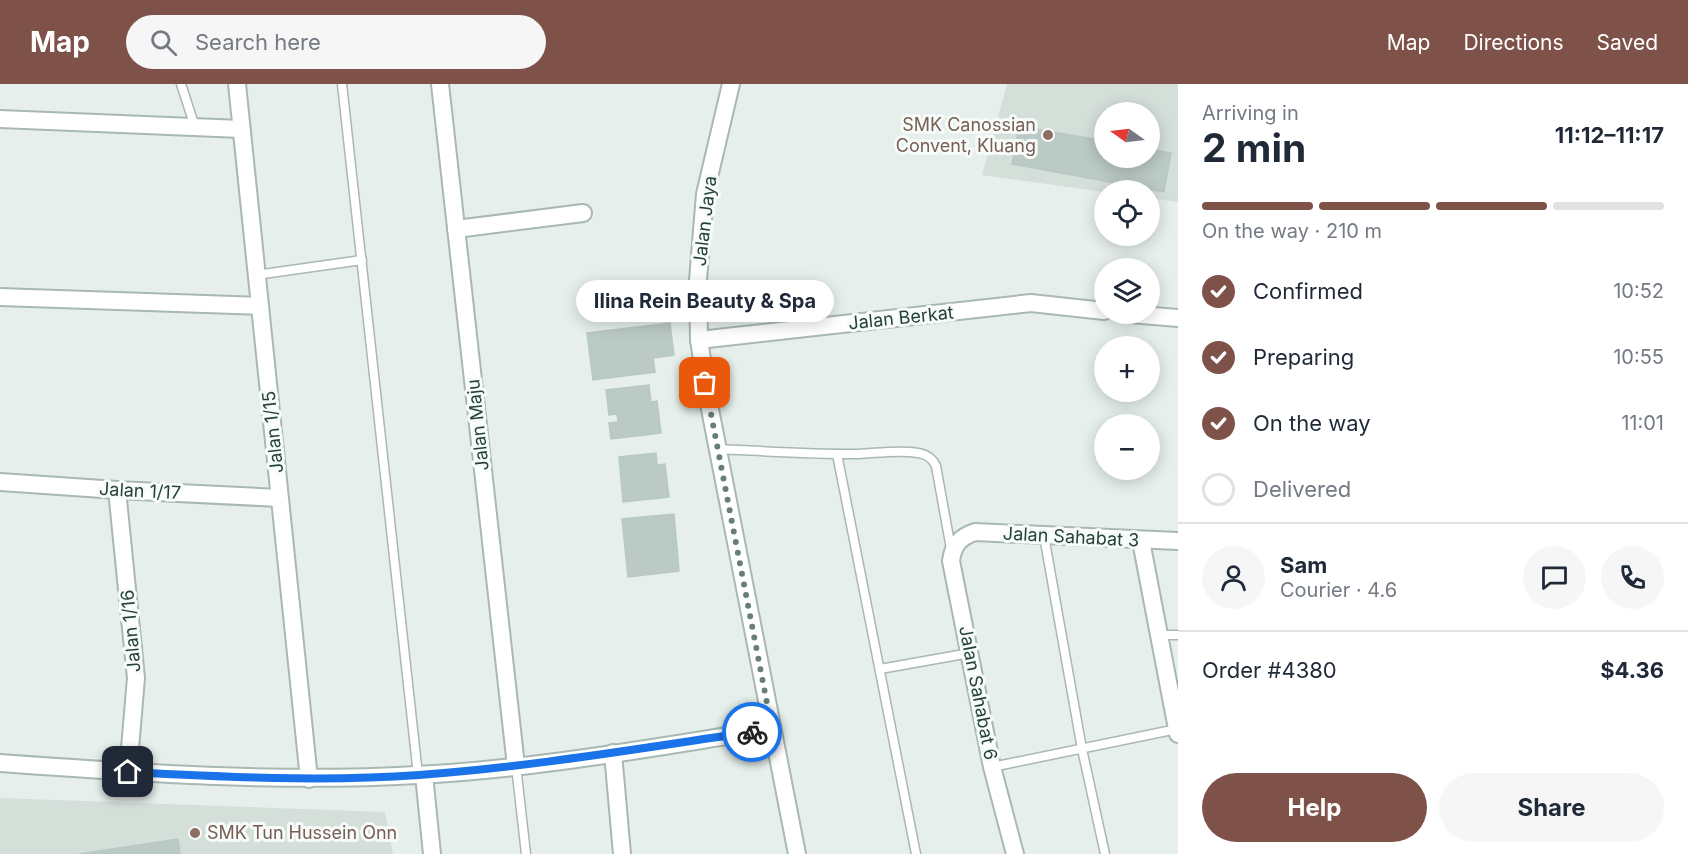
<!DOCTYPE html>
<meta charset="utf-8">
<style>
body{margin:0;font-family:Inter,sans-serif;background:#f6f6f7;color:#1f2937;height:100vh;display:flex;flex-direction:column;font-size:22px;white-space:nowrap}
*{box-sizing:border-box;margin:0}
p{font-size:20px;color:#747a83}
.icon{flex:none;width:33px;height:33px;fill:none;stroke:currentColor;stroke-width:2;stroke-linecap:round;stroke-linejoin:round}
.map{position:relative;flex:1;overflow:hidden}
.sheet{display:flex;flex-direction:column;background:#fff;width:510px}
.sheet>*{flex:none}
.needle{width:39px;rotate:284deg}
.buttons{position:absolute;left:1094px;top:18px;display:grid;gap:12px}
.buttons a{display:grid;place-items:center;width:66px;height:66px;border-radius:50%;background:#fff;box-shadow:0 3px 15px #0003;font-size:30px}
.pin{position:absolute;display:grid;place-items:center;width:51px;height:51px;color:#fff;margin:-26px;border-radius:12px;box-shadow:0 3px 9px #0006}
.courier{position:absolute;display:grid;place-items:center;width:60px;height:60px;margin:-30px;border:4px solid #1a73e8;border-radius:50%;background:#fff;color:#222;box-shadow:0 2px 8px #0007}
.bubble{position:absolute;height:42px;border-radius:21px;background:#fff;box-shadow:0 3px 15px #0003;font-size:20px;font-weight:700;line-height:42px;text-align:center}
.headline em{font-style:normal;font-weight:700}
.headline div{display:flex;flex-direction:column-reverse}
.headline{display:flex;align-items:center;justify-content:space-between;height:102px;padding:0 24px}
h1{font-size:39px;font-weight:700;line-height:45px}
.bar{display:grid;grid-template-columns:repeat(4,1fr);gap:9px 6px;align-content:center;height:72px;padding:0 24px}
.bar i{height:8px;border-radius:4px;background:#e0e1e3}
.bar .active{background:#7f5249}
.bar p{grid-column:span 4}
.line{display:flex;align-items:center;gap:15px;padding:0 24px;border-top:2px solid #e0e1e3}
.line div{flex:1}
.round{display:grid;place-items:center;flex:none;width:63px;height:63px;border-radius:32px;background:#f6f6f7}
ol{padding:0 24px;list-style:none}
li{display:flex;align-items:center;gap:18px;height:66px}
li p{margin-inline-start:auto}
li .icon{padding:6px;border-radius:50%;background:#7f5249;color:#fff;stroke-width:4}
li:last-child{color:#747a83}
li i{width:33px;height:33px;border:3px solid #e0e1e3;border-radius:50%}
.button{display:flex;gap:12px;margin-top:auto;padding:12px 24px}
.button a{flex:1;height:69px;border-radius:36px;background:#7f5249;color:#fff;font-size:24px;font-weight:700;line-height:69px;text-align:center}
.button a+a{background:#f6f6f7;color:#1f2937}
header{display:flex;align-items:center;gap:36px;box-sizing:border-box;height:84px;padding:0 30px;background:#7f5249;color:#fff}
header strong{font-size:28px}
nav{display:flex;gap:33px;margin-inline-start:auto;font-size:21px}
.search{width:420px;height:54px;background:#f6f6f7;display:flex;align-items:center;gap:15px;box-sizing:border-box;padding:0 21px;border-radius:33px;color:#747a83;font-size:22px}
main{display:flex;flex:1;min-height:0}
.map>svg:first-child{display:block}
.built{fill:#d4dfda;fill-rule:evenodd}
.building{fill:#bbcac4;stroke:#b8c9c2;stroke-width:1.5}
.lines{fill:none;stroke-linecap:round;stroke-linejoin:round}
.lane-casing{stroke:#a8b8b2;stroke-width:11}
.street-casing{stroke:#a8b8b2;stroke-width:20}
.lane{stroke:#fff;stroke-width:8}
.street{stroke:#fff;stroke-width:16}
.done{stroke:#687f78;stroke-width:6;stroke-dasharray:0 10.8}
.route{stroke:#1a73e8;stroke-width:8}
.education-dot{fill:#8d6e63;stroke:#f7fbf9;stroke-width:2}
.labels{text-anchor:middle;stroke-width:6;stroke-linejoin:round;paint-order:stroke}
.education-label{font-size:18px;fill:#785e54;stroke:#f7fbf9;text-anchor:end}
.street-label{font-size:18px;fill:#24423a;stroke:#f7fbf9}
</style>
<header>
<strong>Map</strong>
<div class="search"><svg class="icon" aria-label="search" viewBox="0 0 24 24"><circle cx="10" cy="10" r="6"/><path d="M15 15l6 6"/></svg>Search here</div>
<nav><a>Map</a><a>Directions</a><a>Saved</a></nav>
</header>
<main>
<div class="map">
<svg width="1178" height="770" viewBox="0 0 1178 770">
<rect width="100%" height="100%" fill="#e6efeb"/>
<g class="built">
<path d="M1007,0H1178V118L1149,114V106L1104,108L982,91ZM1104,28H1149V74H1104Z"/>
<polygon points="0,714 385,728 393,770 0,770"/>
</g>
<g class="building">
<polygon points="1019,42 1104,57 1104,74 1149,74 1149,65 1171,69 1164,108 1012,80"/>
<polygon points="670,239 674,271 653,274 655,288 593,296 587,249"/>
<polygon points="649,301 651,318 657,317 661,349 611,355 609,339 618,338 617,330 609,331 606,306"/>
<polygon points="656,369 657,381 665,380 669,413 623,418 619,373"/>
<polygon points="674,430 679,487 628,493 622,435"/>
<polygon points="178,755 180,770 79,770"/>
</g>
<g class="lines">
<g class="lane-casing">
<g id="lane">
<polyline points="181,0 195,43"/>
<polyline points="342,0 418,691"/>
<polyline points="256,191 362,176"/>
<path d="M717,365C762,367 808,370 853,370C873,370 897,365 918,369C926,370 933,375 936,382L951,465"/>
<polyline points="837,370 916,770"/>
<polyline points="1044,452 1082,665 1105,770"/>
<polyline points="1159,551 1178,551"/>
<polyline points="880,585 970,569"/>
<polyline points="516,682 526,770"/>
<polyline points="992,683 1177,645"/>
</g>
</g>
<g class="street-casing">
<g id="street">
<polyline points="237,0 309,695"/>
<polyline points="440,0 516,682"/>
<polyline points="731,0 705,110 698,196 699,256 709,320 797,770"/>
<polyline points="0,35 241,45"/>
<polyline points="456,145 583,129"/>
<polyline points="0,213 260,222"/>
<polyline points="1130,230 1178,234"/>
<polyline points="699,256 1031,219 1104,227"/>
<polyline points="0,398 117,406 279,414"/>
<polyline points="117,406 136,594 128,688"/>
<polyline points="1141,457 1178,650"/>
<polyline points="613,669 622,770"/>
<path d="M0,679C139,689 278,699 417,691C536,685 654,663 772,645"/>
<polyline points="424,691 432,770"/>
<path d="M1015,770L992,683L951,477C953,461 960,453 975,448L1178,457"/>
</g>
</g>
<use href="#lane" class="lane"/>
<use href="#street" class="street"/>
</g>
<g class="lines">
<polyline class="done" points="705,299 772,645 752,648"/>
<path class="route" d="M128,688C225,693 322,698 419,691C531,683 641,664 752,648"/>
</g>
<g class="education-dot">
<circle cx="1048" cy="51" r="6"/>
<circle cx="195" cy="749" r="6"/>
</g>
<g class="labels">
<g class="education-label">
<text x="1036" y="47">SMK Canossian<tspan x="1036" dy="21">Convent, Kluang</tspan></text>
<text x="207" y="755" text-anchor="start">SMK Tun Hussein Onn</text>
</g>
<g class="street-label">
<text transform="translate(705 137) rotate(-83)" y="6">Jalan Jaya</text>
<text transform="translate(901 234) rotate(-6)" y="6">Jalan Berkat</text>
<text transform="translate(478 341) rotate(-96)" y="6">Jalan Maju</text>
<text transform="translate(273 348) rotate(-96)" y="6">Jalan 1/15</text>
<text transform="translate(140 407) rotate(3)" y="6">Jalan 1/17</text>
<text transform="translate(1071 453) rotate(3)" y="6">Jalan Sahabat 3</text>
<text transform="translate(131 547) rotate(-95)" y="6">Jalan 1/16</text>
<text transform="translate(978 609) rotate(79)" y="6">Jalan Sahabat 6</text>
</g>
</g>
</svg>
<div class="buttons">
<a><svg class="needle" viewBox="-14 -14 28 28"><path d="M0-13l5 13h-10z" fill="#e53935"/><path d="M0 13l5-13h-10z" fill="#747a83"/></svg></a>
<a><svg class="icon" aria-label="locate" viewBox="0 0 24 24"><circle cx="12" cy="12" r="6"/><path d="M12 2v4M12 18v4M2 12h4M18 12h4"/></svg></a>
<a><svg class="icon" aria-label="layers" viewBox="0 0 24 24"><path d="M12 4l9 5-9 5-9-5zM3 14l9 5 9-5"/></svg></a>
<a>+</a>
<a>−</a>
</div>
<div class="pin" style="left:705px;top:299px;background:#ea580c"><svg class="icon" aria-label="bag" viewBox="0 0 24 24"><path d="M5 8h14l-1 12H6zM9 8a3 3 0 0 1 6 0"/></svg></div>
<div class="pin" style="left:128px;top:688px;background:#1f2937"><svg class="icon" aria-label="home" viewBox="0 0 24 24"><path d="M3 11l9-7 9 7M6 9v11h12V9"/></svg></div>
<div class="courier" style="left:752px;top:648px"><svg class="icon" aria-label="bike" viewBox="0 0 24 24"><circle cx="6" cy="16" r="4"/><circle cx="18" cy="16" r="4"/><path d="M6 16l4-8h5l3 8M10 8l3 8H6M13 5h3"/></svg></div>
<div class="bubble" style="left:576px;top:196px;width:258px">Ilina Rein Beauty &amp; Spa</div>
</div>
<section class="sheet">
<div class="headline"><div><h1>2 min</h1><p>Arriving in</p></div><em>11:12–11:17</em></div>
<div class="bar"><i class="active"></i><i class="active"></i><i class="active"></i><i></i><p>On the way · 210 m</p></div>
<ol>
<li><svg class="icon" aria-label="check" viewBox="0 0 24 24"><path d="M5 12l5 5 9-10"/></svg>Confirmed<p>10:52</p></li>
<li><svg class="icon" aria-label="check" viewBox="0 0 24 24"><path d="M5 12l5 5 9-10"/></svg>Preparing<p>10:55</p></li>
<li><svg class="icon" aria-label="check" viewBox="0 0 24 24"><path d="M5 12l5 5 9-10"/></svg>On the way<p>11:01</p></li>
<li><i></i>Delivered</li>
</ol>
<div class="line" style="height:108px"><a class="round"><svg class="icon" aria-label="person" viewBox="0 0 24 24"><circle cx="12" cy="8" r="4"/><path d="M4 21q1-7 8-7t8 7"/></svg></a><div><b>Sam</b><p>Courier · 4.6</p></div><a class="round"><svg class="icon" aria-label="chat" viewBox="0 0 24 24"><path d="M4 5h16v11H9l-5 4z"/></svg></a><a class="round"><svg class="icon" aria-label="phone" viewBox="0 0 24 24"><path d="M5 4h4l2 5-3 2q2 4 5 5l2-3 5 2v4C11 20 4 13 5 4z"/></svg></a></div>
<div class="line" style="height:78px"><div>Order #4380</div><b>$4.36</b></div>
<div class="button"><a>Help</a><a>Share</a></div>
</section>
</main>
